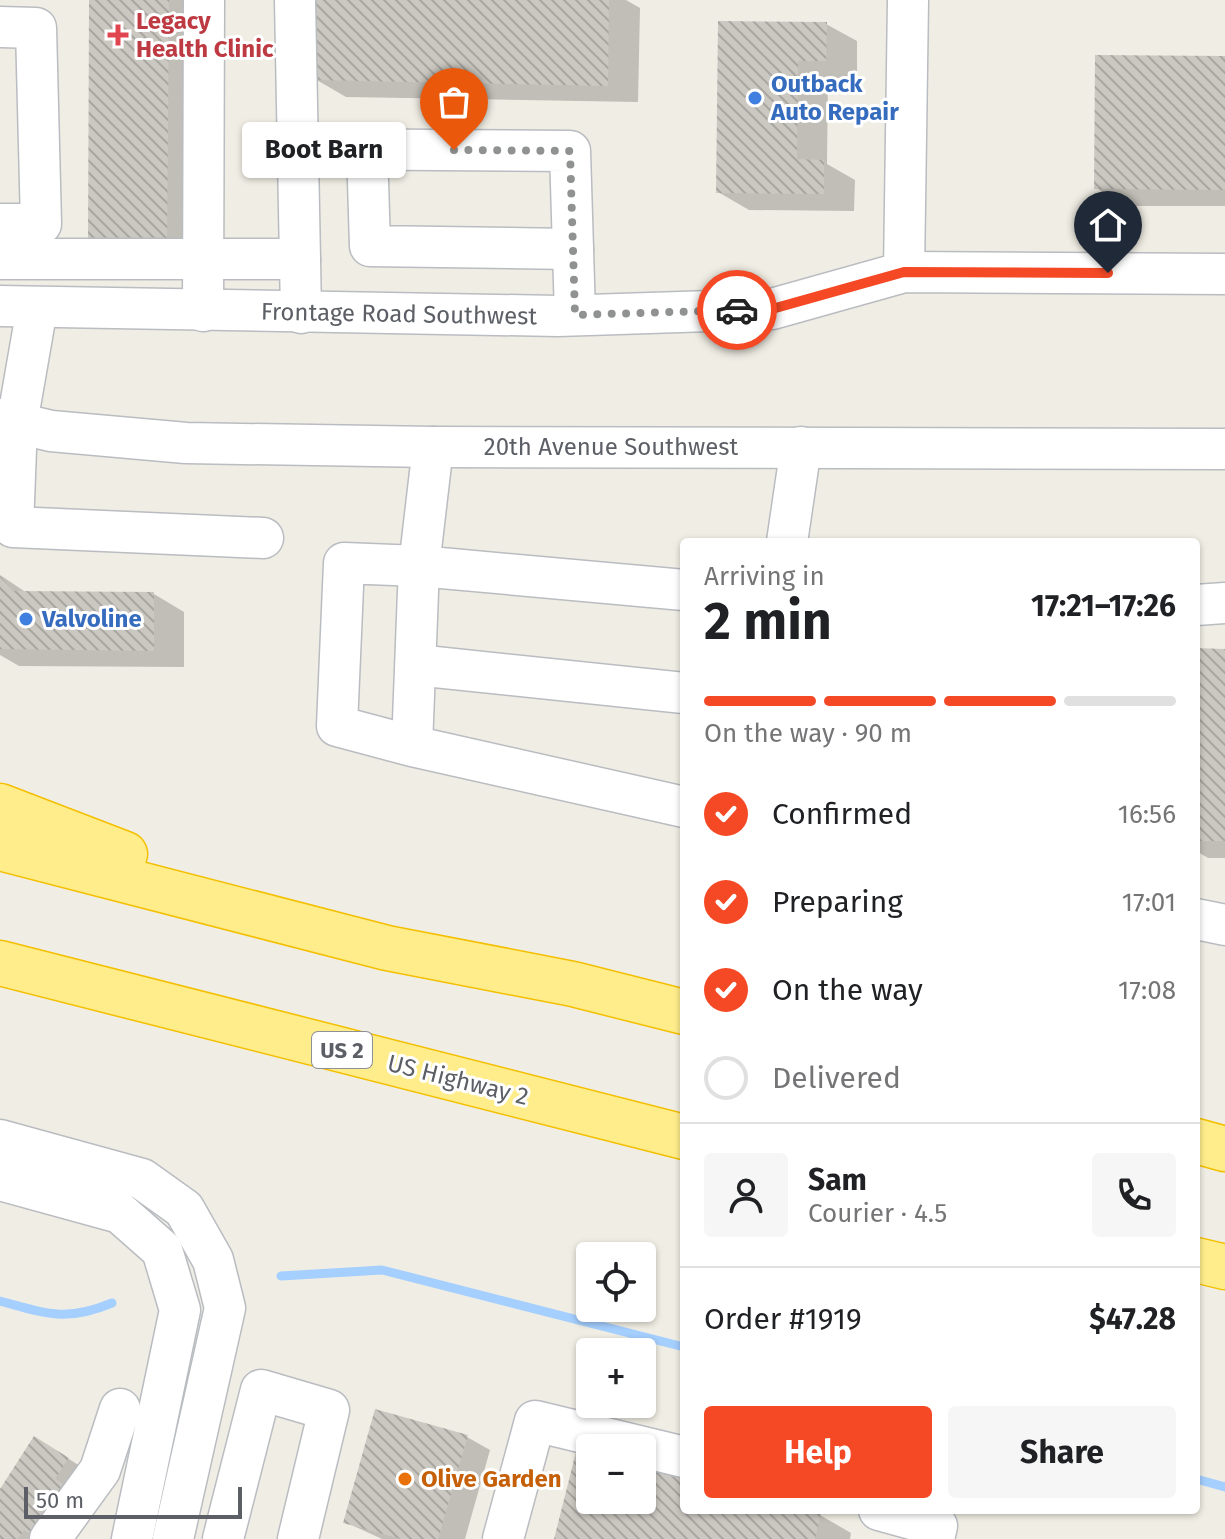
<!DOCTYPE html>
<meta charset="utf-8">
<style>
body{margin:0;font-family:"Fira Sans",sans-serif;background:#f6f6f6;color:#202124;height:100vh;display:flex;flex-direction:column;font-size:30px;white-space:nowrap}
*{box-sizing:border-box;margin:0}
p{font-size:26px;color:#757577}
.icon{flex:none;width:44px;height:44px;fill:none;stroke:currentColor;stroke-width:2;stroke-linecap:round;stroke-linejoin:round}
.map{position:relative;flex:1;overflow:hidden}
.drawer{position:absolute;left:680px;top:538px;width:520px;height:976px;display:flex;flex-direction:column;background:#fff;border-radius:8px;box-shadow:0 2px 6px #0004}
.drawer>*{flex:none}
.tools{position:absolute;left:576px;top:1242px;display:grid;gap:16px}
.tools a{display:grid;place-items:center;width:80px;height:80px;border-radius:8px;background:#fff;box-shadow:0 2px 6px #0004;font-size:40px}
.scale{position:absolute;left:24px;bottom:20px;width:218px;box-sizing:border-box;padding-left:8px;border:4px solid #5c6066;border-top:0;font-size:22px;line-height:28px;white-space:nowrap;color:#5c6066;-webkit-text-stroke:6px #fff;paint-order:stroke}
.pin{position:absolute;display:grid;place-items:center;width:68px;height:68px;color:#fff;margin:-82px -34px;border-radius:50% 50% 50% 0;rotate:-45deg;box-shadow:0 0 8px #0007}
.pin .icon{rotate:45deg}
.courier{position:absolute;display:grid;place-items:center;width:80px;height:80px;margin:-40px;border:6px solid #f54925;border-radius:50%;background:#fff;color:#222;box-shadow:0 2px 10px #0007}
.bubble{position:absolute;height:56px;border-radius:8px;background:#fff;box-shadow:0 2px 6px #0004;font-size:26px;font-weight:700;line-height:56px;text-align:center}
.headline em{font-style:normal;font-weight:700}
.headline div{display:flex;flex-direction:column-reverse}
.headline{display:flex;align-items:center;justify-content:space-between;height:136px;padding:0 24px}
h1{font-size:52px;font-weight:700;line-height:60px}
.bar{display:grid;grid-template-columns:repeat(4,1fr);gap:12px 8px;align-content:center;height:96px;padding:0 24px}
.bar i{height:10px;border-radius:6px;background:#e0e0e0}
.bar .selected{background:#f54925}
.bar p{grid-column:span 4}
.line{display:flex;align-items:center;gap:20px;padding:0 24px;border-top:2px solid #e0e0e0}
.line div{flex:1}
.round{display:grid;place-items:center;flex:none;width:84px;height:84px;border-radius:8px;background:#f6f6f6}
ol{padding:0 24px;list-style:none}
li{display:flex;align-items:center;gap:24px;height:88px}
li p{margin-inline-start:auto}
li .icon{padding:8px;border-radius:50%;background:#f54925;color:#fff;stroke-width:4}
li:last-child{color:#757577}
li i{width:44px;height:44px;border:4px solid #e0e0e0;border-radius:50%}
.button{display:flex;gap:16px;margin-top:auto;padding:16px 24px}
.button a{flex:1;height:92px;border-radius:8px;background:#f54925;color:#fff;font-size:32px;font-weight:700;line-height:92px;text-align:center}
.button a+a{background:#f6f6f6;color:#202124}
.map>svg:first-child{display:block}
.shadow{fill:#0003}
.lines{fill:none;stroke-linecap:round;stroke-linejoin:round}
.stream{stroke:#a5cfff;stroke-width:9}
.building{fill:url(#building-back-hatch)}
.minor-casing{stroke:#b9bcc1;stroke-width:43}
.highway-casing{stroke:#f4bf00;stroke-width:47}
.minor{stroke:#fff;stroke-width:40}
.highway{stroke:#ffed8c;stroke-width:44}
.done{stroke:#909292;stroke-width:8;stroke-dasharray:0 14.4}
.route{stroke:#f54925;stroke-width:10}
.health-dot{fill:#e0444e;stroke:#fff;stroke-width:3}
.shop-dot{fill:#3f7fe0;stroke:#fff;stroke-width:3}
.food-dot{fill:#e8710a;stroke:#fff;stroke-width:3}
.labels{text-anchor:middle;stroke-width:6;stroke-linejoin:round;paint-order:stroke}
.shield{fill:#fff;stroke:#8d9094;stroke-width:2}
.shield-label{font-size:22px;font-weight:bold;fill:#5c6066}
.health-label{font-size:24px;font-weight:bold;fill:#be3a42;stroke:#fff;text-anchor:start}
.shop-label{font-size:24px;font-weight:bold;fill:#366cbe;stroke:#fff;text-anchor:start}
.street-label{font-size:24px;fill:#5c6066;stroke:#fff}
.food-label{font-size:24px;font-weight:bold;fill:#c56008;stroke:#fff;text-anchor:start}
</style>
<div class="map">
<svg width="1225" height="1539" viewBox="0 0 1225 1539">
<defs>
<pattern id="building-back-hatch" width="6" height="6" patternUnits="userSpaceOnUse" patternTransform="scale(2)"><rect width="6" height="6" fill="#cbc8c1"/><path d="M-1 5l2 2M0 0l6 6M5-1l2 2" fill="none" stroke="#a8a6a1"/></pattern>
</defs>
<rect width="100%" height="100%" fill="#f0eee4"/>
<g class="shadow">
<polygon points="91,0 199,0 197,258 120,258"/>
<polygon points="316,0 626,0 640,8 638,102 346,97 315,79"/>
<polygon points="720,23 826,24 857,41 857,78 828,78 827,164 855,180 854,211 749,210 718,192"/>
<polygon points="1225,58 1225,206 1127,206 1096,188"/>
<polygon points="0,575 27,593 154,594 184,612 184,667 19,666 0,655"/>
<polygon points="1196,650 1225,651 1225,858 1208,858 1196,851"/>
<polygon points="467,1437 490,1450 465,1539 382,1539 345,1522"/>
<polygon points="58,1452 91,1473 58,1539 0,1539 0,1492"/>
<polygon points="590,1457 590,1500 642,1500 642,1470 684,1481 684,1510 800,1510 820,1515 851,1533 850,1539 556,1539"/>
</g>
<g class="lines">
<g class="stream">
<polyline points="281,1276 382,1270 684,1347"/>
<path d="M0,1301C47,1314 66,1322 112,1303"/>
<polyline points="1196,1479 1225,1487"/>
</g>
</g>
<g class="building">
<polygon points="89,0 169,0 167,242 88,242"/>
<polygon points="314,0 609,0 608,86 313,80"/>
<polygon points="718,21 827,22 826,61 798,61 797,159 824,160 824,194 716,193"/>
<polygon points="1095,55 1225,56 1225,190 1094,189"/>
<polygon points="0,576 13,591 154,592 154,651 0,649"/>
<polygon points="1196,648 1225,649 1225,841 1196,841"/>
<polygon points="375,1409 468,1435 438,1539 401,1539 343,1523"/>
<polygon points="34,1436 69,1458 55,1479 63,1484 30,1534 24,1530 18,1539 0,1539 0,1489"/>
<polygon points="576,1452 590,1455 590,1500 642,1500 642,1468 684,1479 684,1510 808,1510 821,1513 815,1539 554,1539"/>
</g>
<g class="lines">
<g class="minor-casing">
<g id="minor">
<polyline points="295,0 301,313"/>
<polyline points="0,27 36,28 41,224 0,224"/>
<polyline points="298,149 570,151 575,315"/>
<polyline points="367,149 370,246 573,249"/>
<polyline points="0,259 300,259"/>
<polyline points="904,272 908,0"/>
<polyline points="0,306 558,316 772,309 904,272 1225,274"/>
<polyline points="37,308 17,423 13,527 263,538"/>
<polyline points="203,311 204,0"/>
<polyline points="0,419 51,431 186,443 433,447 1225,449"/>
<polyline points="433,447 419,566 684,590"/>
<polyline points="787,542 801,447"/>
<polyline points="1196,605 1225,603"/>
<polyline points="416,665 684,693"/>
<polyline points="412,746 337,726 344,563 419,566 412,746 684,807"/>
<polyline points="1196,919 1225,925"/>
<polyline points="0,1140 142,1179 184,1209 213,1260 225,1308 173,1539"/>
<polyline points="0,1180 120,1213 162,1250 180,1310 132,1539"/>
<polyline points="879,1510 937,1526 934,1539"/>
<polyline points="50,1539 100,1470 120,1409"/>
<polyline points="223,1539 261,1390 329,1410 298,1539"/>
<polyline points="503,1539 535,1421 684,1457"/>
</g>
</g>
<g class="highway-casing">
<g id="highway">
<polyline points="0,806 125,854"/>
<polyline points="0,848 387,948 573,984 684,1012"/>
<polyline points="0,963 684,1137"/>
<polyline points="1196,1141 1225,1149"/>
<polyline points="1196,1260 1225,1267"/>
</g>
</g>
<use href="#minor" class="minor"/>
<use href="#highway" class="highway"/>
</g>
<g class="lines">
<polyline class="done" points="454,150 570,151 575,315 737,310"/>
<polyline class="route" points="737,310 772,309 904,272 1108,273"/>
</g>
<path class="health-dot" d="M114 23h8v8h8v8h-8v8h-8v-8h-8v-8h8z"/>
<g class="shop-dot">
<circle cx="755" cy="98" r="8"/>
<circle cx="26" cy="619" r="8"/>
</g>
<circle class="food-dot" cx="405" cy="1479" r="8"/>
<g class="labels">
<rect class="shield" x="312" y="1032" width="60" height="36" rx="6"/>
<g class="shield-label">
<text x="342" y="1058">US 2</text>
</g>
<g class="health-label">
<text x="136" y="29">Legacy<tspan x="136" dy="28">Health Clinic</tspan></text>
</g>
<g class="shop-label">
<text x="771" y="92">Outback<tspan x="771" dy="28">Auto Repair</tspan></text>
<text x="42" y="627">Valvoline</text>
</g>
<g class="street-label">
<text transform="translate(399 314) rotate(1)" y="8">Frontage Road Southwest</text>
<text x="611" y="455">20th Avenue Southwest</text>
<text transform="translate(458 1080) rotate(14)" y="8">US Highway 2</text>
</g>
<g class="food-label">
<text x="421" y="1487">Olive Garden</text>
</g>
</g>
</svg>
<div class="tools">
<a><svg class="icon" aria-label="locate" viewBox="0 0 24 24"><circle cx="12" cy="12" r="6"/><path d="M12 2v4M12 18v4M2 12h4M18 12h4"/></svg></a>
<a>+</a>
<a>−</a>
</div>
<div class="scale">50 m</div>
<div class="pin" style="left:454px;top:150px;background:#ea580c"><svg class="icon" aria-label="bag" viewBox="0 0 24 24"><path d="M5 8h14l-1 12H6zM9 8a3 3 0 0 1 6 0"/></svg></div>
<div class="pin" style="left:1108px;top:273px;background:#1f2937"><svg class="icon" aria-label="home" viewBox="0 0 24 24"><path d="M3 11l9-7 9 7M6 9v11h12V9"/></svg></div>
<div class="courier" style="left:737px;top:310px"><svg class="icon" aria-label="car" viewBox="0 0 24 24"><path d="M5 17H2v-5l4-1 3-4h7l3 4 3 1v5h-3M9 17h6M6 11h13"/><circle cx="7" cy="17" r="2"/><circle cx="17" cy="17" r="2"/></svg></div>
<div class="bubble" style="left:242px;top:122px;width:164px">Boot Barn</div>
<section class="drawer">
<div class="headline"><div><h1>2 min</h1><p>Arriving in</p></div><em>17:21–17:26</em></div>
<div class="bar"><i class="selected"></i><i class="selected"></i><i class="selected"></i><i></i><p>On the way · 90 m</p></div>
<ol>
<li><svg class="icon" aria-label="check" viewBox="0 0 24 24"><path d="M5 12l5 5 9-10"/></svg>Confirmed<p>16:56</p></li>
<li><svg class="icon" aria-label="check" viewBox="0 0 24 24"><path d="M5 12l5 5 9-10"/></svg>Preparing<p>17:01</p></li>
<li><svg class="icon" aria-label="check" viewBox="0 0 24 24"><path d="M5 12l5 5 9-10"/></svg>On the way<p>17:08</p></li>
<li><i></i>Delivered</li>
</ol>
<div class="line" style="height:144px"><a class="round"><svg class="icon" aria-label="person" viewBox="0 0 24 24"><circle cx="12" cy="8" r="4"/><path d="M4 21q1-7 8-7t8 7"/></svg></a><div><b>Sam</b><p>Courier · 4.5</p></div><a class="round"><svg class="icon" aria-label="phone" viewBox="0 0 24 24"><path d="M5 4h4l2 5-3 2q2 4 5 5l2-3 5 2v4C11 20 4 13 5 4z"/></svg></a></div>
<div class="line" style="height:104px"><div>Order #1919</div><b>$47.28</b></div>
<div class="button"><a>Help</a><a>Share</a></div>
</section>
</div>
